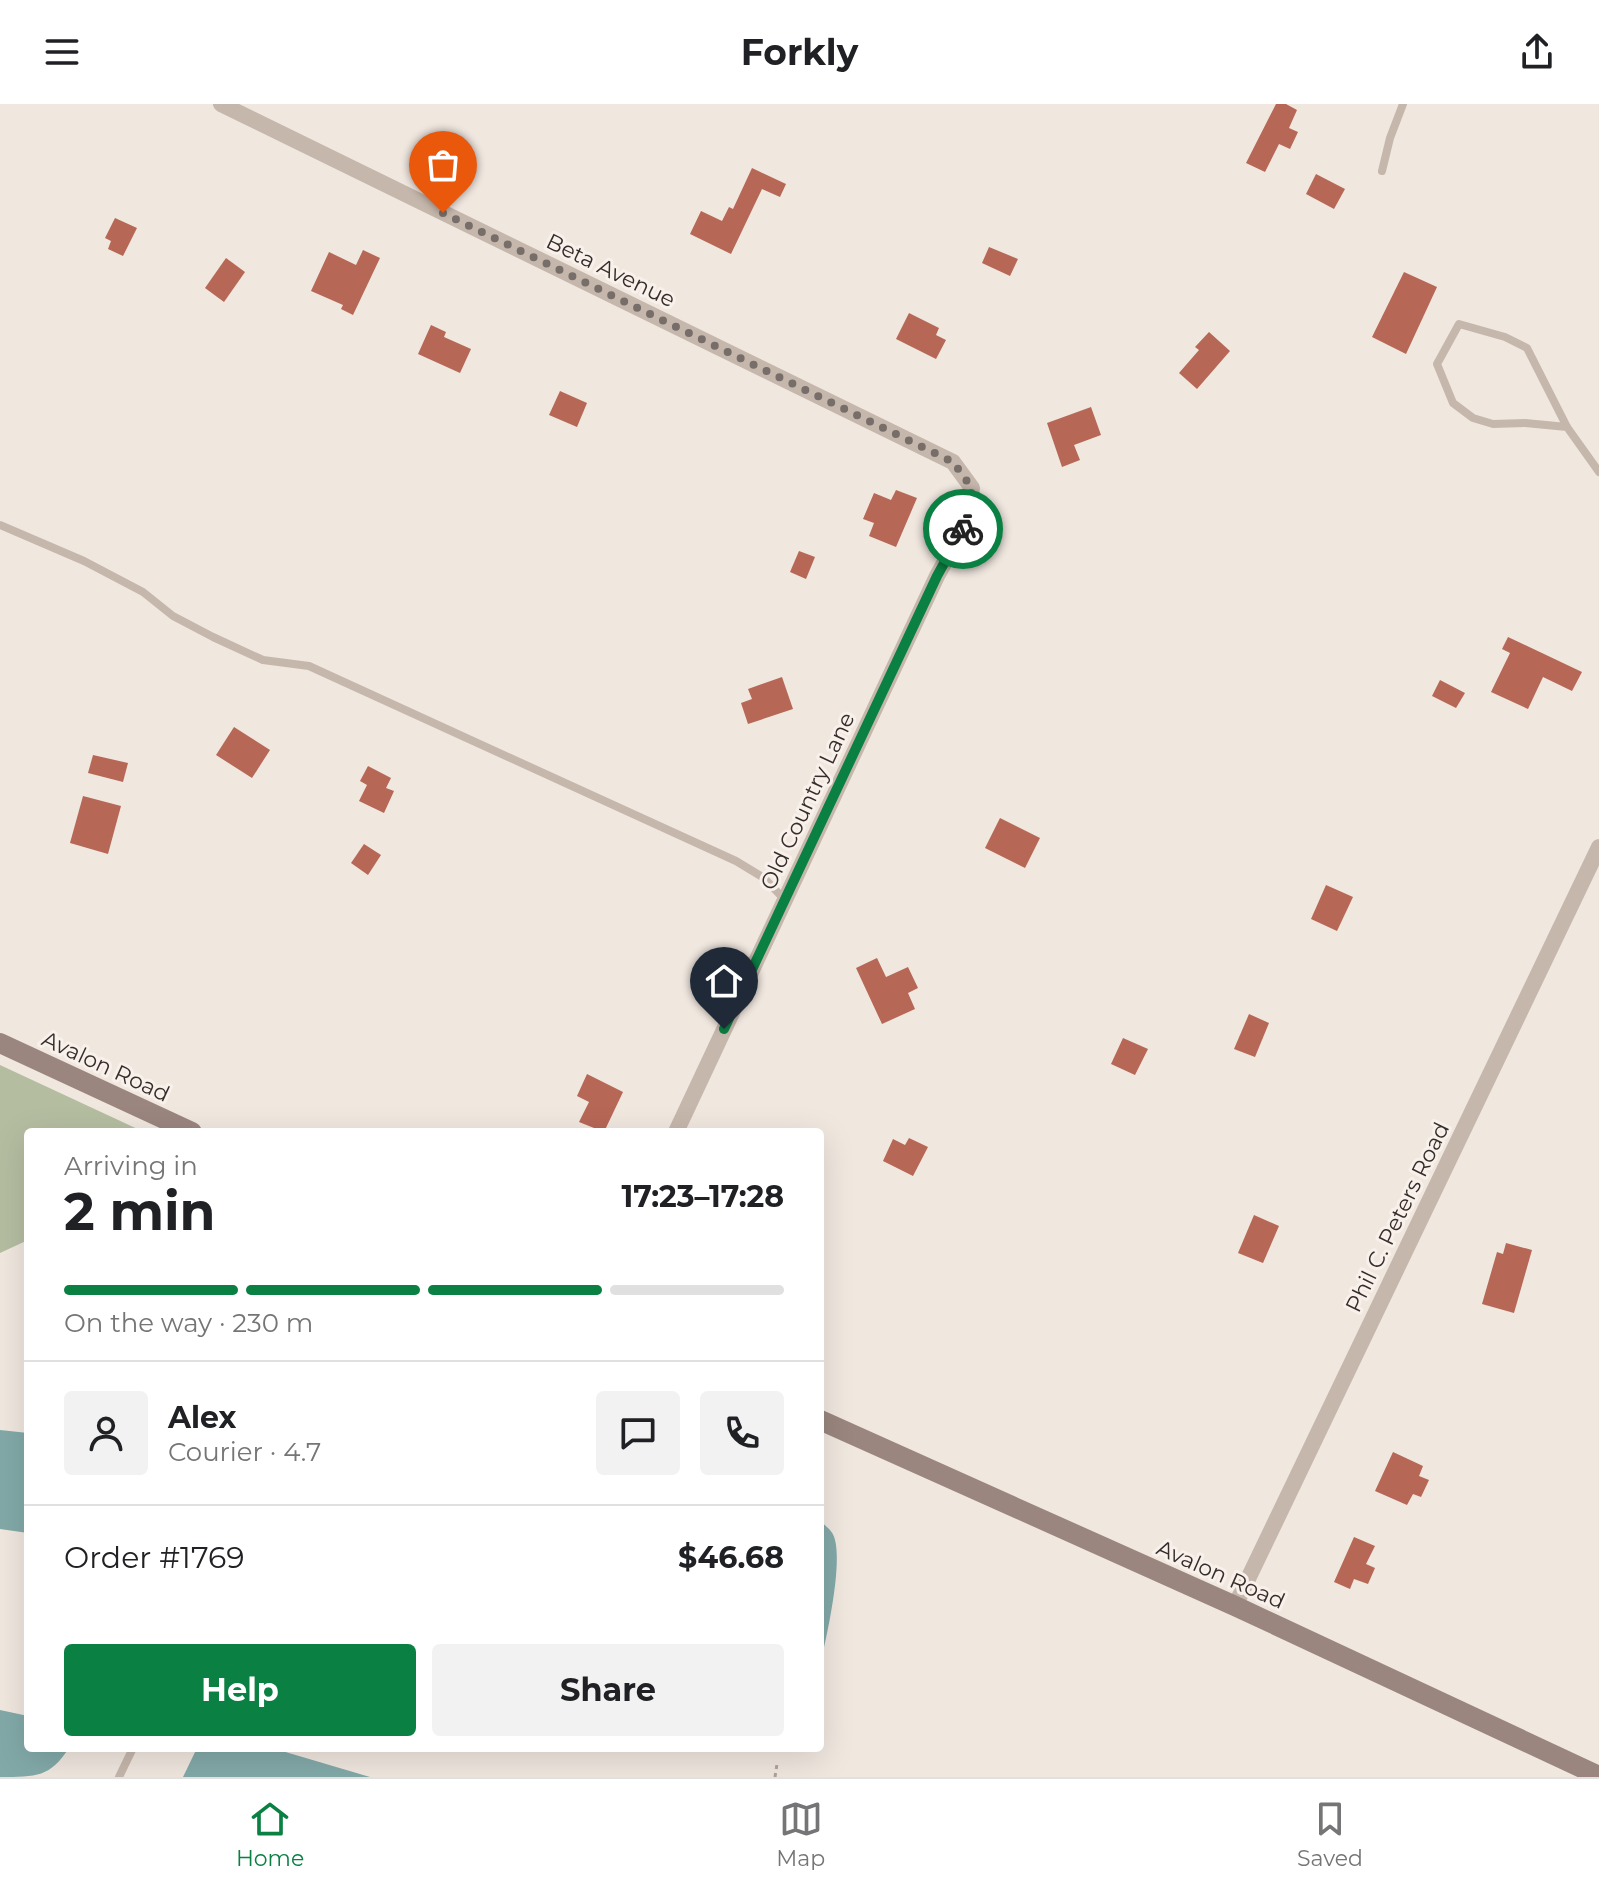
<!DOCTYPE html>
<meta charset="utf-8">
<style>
body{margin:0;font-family:Montserrat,sans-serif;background:#f2f2f2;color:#202124;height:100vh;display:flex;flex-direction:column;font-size:30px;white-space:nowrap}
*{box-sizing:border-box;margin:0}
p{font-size:26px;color:#757577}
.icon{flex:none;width:44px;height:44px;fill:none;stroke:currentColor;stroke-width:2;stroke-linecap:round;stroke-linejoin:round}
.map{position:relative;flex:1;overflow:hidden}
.panel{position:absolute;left:24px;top:1024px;width:800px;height:624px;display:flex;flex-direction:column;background:#fff;border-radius:8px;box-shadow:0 8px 32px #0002}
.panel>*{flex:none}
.pin{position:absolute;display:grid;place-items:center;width:68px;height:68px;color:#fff;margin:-82px -34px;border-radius:50% 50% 50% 0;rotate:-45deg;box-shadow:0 0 8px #0007}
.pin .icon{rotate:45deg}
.courier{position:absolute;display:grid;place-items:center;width:80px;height:80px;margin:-40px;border:6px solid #0b8043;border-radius:50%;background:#fff;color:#222;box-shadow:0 2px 10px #0007}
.headline em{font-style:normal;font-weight:700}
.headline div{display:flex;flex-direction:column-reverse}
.headline{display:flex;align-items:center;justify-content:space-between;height:136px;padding:0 40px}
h1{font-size:52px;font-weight:700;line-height:60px}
.bar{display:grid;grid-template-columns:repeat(4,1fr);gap:12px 8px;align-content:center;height:96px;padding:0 40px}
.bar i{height:10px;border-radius:6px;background:#e0e0e0}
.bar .active{background:#0b8043}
.bar p{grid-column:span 4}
.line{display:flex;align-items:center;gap:20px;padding:0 40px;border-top:2px solid #e0e0e0}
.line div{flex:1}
.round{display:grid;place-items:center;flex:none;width:84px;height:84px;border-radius:8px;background:#f2f2f2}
.action{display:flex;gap:16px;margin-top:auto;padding:16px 40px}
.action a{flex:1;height:92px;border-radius:8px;background:#0b8043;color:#fff;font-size:32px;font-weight:700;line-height:92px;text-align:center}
.action a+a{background:#f2f2f2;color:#202124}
header{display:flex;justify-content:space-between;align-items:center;height:104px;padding:0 40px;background:#fff;font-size:36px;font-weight:700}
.dock{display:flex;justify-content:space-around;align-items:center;height:112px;border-top:2px solid #e0e0e0;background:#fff;font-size:22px;color:#757577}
.dock a{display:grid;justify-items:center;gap:4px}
.dock .active{color:#0b8043}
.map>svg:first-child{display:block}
.green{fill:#b5bda1}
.water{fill:#82a9a8}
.building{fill:#b76756}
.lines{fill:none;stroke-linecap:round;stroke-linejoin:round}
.path{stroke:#b2a197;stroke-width:3;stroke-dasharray:4 4;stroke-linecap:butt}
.lane{stroke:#c6b7ac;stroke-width:8}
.street{stroke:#c6b7ac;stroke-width:16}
.secondary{stroke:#9a867e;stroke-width:20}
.done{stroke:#776e69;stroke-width:8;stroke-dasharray:0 14.4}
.route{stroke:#0b8043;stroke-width:10}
.labels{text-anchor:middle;stroke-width:6;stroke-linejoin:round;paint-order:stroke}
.street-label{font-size:22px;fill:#362d2a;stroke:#f8f1eb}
</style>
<header><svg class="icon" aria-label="menu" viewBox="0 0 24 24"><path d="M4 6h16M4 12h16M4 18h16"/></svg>Forkly<svg class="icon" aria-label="share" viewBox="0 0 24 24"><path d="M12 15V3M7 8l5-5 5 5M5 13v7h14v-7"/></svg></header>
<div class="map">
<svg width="1599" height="1673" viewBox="0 0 1599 1673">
<rect width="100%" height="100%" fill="#f0e7df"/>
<polygon class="green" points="0,961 144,1028 28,1028 28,1136 0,1149"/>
<g class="water">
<polygon points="0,1326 28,1329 28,1429 0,1425"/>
<path d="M820,1417C827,1423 833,1427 835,1436C842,1464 827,1532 820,1561Z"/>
<path d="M0,1606L28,1612V1644H69C50,1673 37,1673 0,1673Z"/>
<polygon points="197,1644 272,1644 370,1673 183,1673"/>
</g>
<g class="building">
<polygon points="1276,0 1286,0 1297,6 1289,24 1298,28 1290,45 1279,40 1265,68 1246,59"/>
<polygon points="752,64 786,80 780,93 762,85 731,150 690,130 701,107 722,117 729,103 733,105"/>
<polygon points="1316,70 1345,85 1334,105 1306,90"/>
<polygon points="115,114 137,124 123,152 108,145 111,137 105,134"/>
<polygon points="989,143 1018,155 1010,172 982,159"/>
<polygon points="363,146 380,154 353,211 341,205 343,201 311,187 329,148 356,161"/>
<polygon points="226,154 245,168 224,198 205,184"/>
<polygon points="1404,168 1437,183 1406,250 1372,233"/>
<polygon points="909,209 939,224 936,231 946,236 936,255 896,235"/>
<polygon points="431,221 446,228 444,233 471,245 460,269 418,250"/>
<polygon points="1209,228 1230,247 1197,285 1179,269 1199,246 1195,243"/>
<polygon points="560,287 587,299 577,323 549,311"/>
<polygon points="1091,303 1101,331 1074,341 1080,356 1062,363 1047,319"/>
<polygon points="896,386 917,394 896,443 869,432 874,419 863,415 874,389 891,396"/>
<polygon points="799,447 815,453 806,475 790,468"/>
<polygon points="1508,533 1582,568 1572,587 1543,573 1528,605 1491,588 1510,549 1502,545"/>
<polygon points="782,573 793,605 748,620 741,599 752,595 748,585"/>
<polygon points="1440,576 1465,589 1456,604 1432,592"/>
<polygon points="234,623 270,646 252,674 216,651"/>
<polygon points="93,651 128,659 123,678 88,669"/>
<polygon points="368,662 391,674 386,684 394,687 384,709 359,697 367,681 360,677"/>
<polygon points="83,692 121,702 108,750 70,739"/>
<polygon points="1000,714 1040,734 1025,764 985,744"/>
<polygon points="364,740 381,751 368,771 351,759"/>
<polygon points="1326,781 1353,793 1337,827 1311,815"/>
<polygon points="877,854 886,873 908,863 918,884 908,889 915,905 882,920 856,864"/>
<polygon points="1249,910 1269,919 1255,953 1234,945"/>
<polygon points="1123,934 1148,945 1135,971 1111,960"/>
<polygon points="587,970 623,988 604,1028 579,1018 589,998 577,992"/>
<polygon points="909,1034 928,1043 913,1072 883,1057 893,1035 905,1041"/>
<polygon points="1254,1111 1279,1122 1263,1159 1238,1149"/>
<polygon points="1506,1139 1532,1146 1514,1209 1482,1200 1497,1148 1503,1150"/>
<polygon points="1393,1348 1423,1362 1419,1372 1429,1376 1421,1393 1413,1390 1407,1401 1375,1387"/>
<polygon points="1354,1433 1375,1442 1366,1460 1375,1464 1368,1480 1354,1475 1350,1485 1334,1478"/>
</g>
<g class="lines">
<polyline class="path" points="775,1673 777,1660"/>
<g class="lane">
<polyline points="1382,67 1390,34 1403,0"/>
<polyline points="1567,323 1525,319 1493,320 1473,314 1453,299 1437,260 1459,220 1505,233 1527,244 1567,323 1599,368"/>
<polyline points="0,421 84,457 143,488 173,512 213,533 263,556 309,562 736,757 764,774 785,796"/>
<polyline points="119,1673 133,1644"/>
</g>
<g class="street">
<polyline points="221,0 953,358 972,384 967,418 937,472 676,1028"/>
<polyline points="1235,1502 1599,743"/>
</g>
<g class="secondary">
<polyline points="0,939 192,1028"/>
<polyline points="820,1316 1235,1502 1599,1672"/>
</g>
</g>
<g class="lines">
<polyline class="done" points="443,109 953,358 972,384 967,418 963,425"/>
<polyline class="route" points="724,925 937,472 963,425"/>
</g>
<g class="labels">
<g class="street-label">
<text transform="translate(611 166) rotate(26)" y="8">Beta Avenue</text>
<text transform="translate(807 697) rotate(-65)" y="8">Old Country Lane</text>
<text transform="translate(106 962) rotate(25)" y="8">Avalon Road</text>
<text transform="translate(1397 1113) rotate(-64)" y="8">Phil C. Peters Road</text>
<text transform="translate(1221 1470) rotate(24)" y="8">Avalon Road</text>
</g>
</g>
</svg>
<div class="pin" style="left:443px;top:109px;background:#ea580c"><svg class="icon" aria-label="bag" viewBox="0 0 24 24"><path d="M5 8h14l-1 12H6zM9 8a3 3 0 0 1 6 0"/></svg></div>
<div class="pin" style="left:724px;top:925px;background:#1f2937"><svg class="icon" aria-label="home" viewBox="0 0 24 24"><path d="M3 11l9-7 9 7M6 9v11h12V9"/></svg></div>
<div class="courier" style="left:963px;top:425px"><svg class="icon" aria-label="bike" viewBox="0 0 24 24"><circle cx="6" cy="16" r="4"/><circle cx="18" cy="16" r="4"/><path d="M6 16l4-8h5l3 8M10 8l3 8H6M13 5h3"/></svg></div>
<section class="panel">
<div class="headline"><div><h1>2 min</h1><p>Arriving in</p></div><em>17:23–17:28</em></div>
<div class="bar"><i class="active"></i><i class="active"></i><i class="active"></i><i></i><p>On the way · 230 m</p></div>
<div class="line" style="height:144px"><a class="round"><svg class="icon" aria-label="person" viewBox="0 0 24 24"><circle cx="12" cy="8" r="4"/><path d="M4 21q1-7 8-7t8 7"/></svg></a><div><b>Alex</b><p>Courier · 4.7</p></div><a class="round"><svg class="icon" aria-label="chat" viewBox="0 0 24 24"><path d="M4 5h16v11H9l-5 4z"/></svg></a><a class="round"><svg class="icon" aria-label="phone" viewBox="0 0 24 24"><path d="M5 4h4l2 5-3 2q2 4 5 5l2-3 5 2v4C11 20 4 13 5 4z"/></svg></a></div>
<div class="line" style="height:104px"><div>Order #1769</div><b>$46.68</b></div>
<div class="action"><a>Help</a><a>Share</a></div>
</section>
</div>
<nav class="dock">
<a class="active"><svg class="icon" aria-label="home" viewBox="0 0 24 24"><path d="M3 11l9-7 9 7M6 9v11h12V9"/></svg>Home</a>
<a><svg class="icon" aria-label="map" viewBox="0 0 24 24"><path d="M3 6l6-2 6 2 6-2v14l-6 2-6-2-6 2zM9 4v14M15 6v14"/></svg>Map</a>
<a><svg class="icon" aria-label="saved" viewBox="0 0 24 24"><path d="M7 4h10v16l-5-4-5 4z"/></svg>Saved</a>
</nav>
